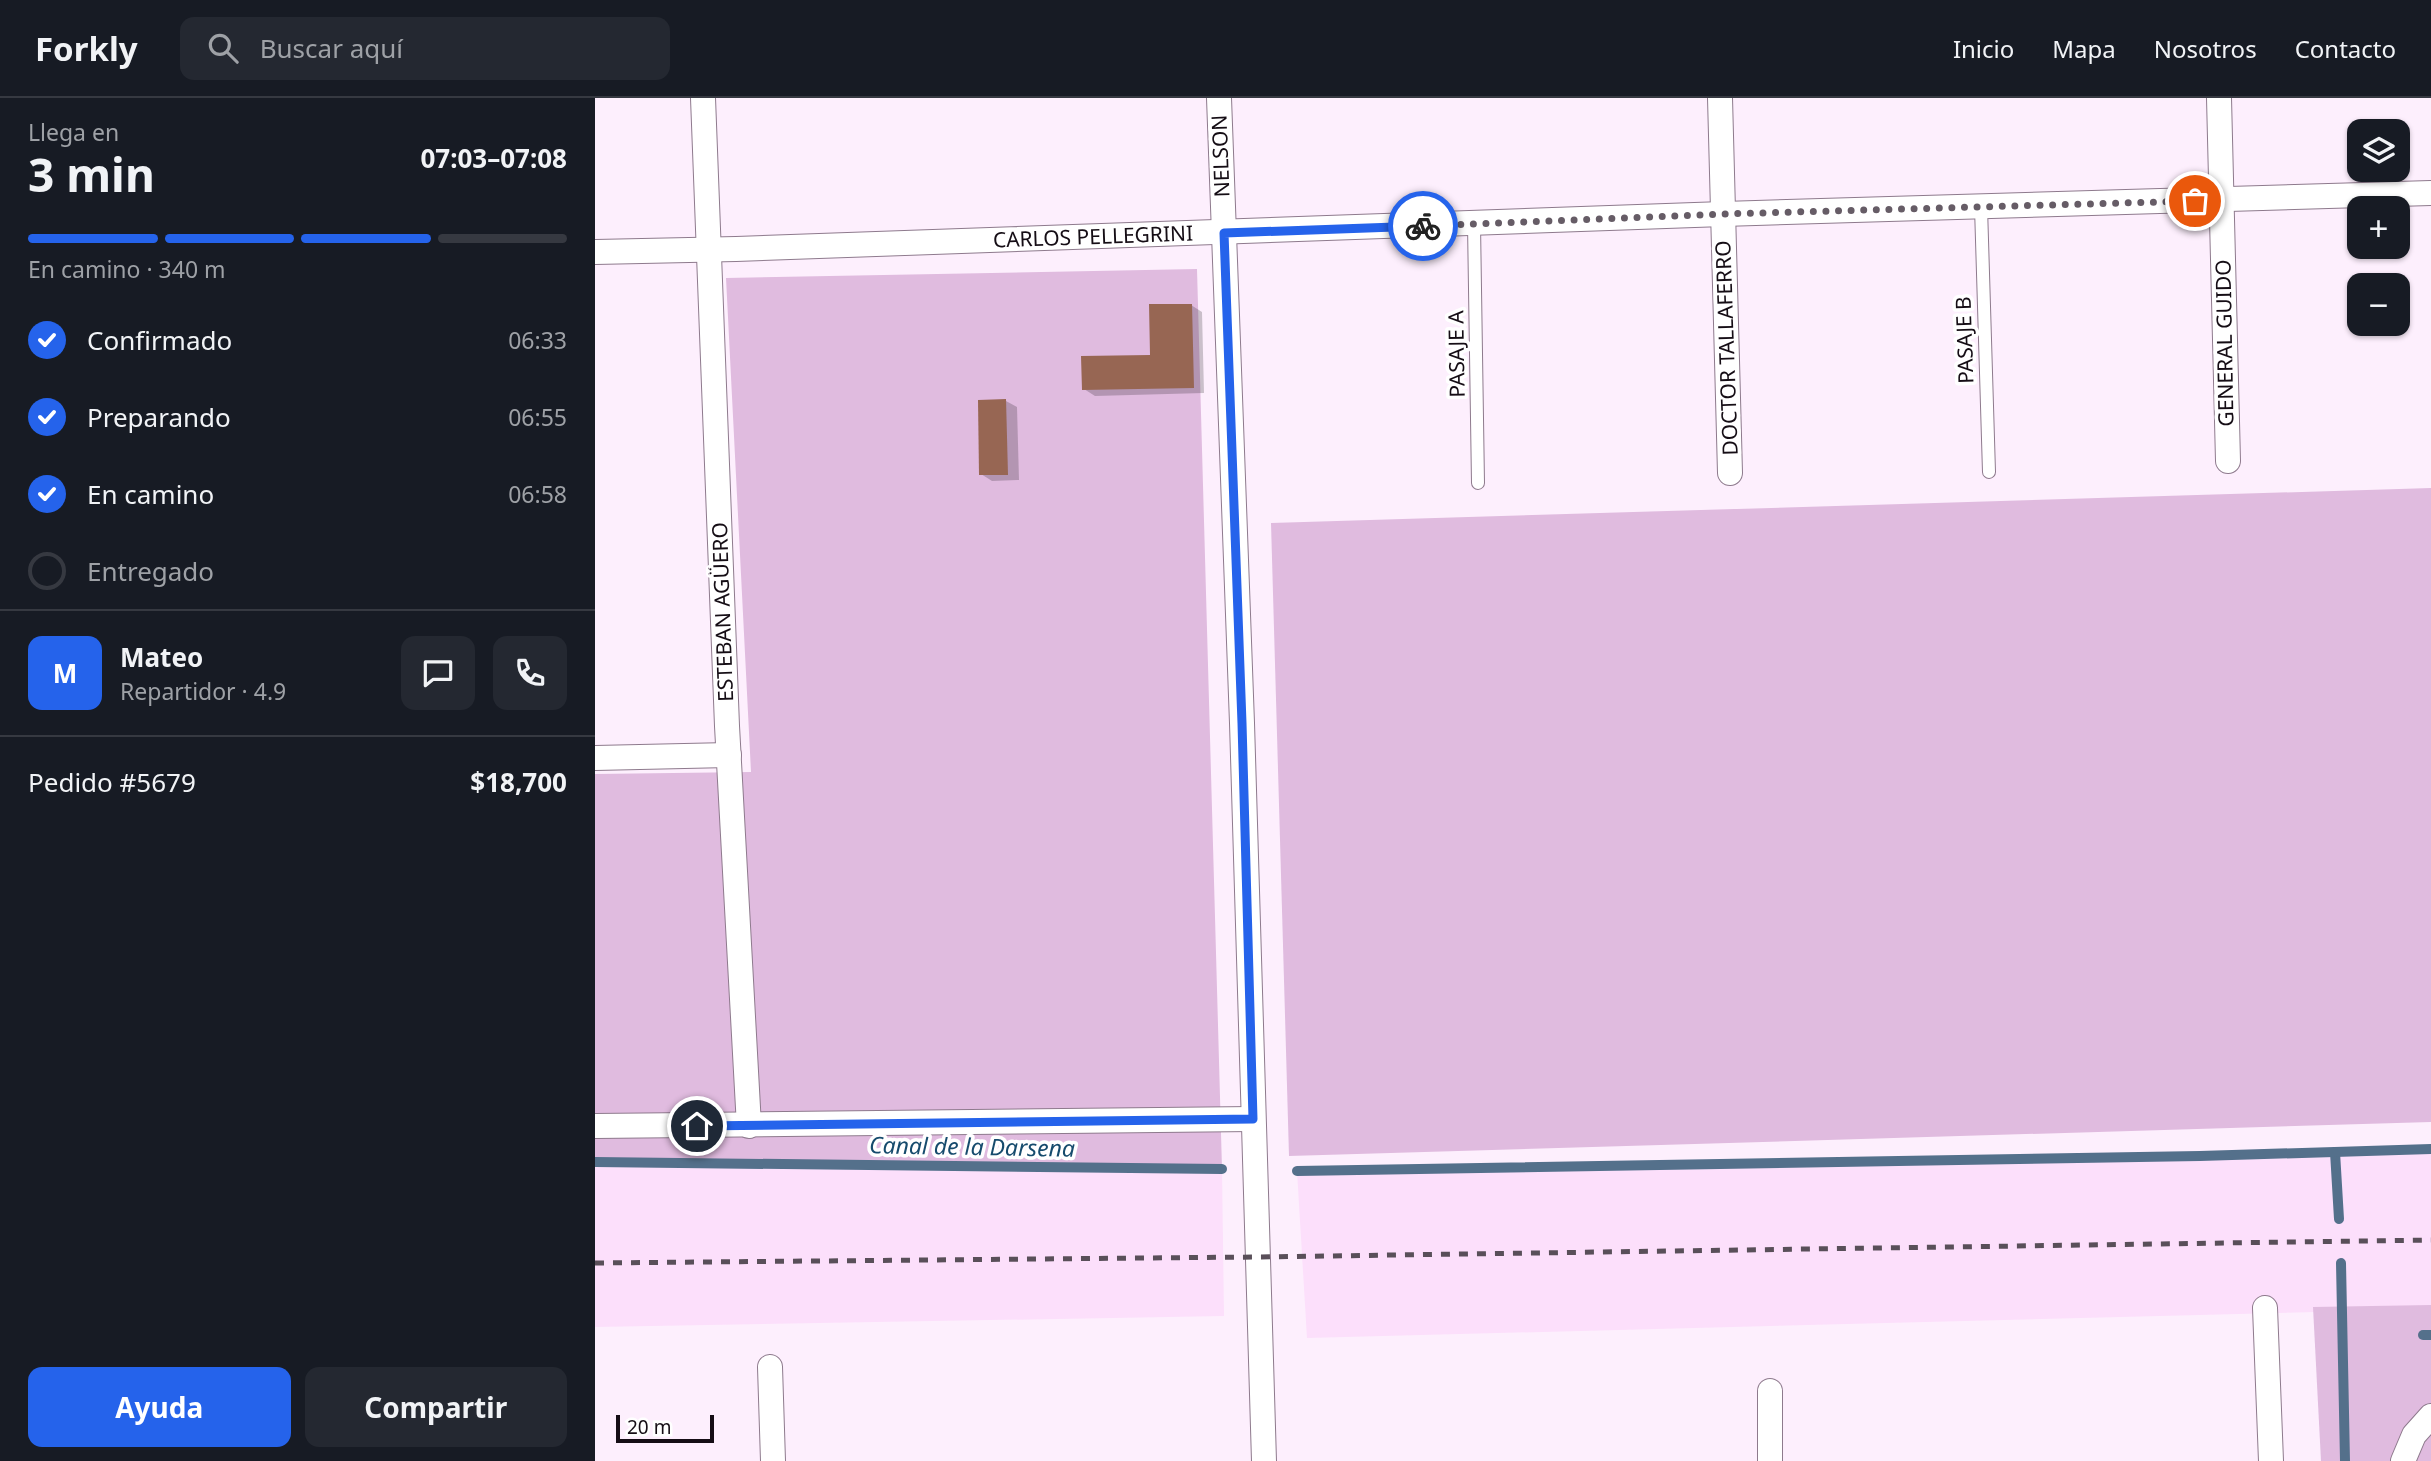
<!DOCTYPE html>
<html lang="es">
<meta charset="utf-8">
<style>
body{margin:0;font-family:"Noto Sans",sans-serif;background:#242831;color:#f1f3f6;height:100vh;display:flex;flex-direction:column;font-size:26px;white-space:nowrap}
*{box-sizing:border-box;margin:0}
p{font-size:23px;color:#9ea1a6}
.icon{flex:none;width:38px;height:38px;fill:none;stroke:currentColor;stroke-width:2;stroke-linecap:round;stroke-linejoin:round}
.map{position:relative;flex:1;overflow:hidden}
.side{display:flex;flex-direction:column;background:#171b24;width:595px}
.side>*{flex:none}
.buttons{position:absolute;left:1752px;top:21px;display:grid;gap:14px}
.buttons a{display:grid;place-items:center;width:63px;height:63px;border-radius:14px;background:#171b24;box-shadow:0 2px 5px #0004;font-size:35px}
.scale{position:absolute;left:21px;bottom:18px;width:98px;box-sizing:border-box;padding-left:7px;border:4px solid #150d15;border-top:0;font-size:19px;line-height:24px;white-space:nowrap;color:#150d15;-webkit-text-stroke:5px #fff;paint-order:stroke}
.pin{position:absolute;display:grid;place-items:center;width:60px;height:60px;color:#fff;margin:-30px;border:4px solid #fff;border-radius:50%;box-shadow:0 2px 7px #0007}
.courier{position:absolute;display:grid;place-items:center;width:70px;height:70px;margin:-35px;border:5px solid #2563eb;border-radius:50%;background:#fff;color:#222;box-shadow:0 2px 9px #0007}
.head em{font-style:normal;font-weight:700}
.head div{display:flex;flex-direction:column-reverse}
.head{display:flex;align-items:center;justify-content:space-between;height:119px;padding:0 28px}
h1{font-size:46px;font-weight:700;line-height:52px}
.bar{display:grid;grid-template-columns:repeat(4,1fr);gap:10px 7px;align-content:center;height:84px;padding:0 28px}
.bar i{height:9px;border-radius:5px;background:#363941}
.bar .selected{background:#2563eb}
.bar p{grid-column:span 4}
.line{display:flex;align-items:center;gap:18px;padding:0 28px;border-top:2px solid #363941}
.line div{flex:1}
.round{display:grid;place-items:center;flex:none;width:74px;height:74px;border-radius:14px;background:#242831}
ol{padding:0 28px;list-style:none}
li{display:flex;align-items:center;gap:21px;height:77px}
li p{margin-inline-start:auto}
li .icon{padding:7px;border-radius:50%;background:#2563eb;color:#fff;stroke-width:4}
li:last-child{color:#9ea1a6}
li i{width:38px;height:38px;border:4px solid #363941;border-radius:50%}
.primary-button{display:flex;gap:14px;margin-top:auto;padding:14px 28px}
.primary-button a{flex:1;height:80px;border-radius:14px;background:#2563eb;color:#fff;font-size:28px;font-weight:700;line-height:80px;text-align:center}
.primary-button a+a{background:#242831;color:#f1f3f6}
header{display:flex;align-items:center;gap:42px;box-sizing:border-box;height:98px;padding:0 35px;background:#171b24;border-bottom:2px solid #363941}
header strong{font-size:33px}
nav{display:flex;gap:38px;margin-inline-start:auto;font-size:24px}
.search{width:490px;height:63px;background:#242831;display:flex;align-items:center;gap:18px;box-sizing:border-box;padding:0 24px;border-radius:14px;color:#9ea1a6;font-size:26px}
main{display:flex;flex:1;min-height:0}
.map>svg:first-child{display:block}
.built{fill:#fcdffb}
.green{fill:#e0bbdf}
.shadow{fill:#0003}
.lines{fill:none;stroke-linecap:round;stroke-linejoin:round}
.stream{stroke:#54708b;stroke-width:10}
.building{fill:#976653}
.service-casing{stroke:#8e7a8d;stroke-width:14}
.minor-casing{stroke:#8e7a8d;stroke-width:26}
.service{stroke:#fff;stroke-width:12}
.minor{stroke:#fff;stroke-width:24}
.rail{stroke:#594f59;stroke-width:5;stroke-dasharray:9 9;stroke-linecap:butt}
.done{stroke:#665c66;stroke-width:7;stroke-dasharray:0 12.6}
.route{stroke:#2563eb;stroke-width:9}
.labels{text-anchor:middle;stroke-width:7;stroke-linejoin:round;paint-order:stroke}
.street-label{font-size:21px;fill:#150d15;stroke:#fff}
.water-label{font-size:23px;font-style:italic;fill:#164b6d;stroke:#fff}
</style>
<header>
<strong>Forkly</strong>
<div class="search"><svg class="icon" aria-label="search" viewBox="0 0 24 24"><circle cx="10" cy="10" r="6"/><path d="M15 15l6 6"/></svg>Buscar aquí</div>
<nav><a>Inicio</a><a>Mapa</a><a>Nosotros</a><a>Contacto</a></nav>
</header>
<main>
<section class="side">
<div class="head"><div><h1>3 min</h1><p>Llega en</p></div><em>07:03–07:08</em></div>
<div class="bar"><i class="selected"></i><i class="selected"></i><i class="selected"></i><i></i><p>En camino · 340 m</p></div>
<ol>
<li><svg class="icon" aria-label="check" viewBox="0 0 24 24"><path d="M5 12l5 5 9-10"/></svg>Confirmado<p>06:33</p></li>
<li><svg class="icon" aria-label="check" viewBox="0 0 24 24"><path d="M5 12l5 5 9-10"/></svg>Preparando<p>06:55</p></li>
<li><svg class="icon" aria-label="check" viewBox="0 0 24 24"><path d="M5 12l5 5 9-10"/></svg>En camino<p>06:58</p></li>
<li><i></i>Entregado</li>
</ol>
<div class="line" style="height:126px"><b class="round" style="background:#2563eb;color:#fff">M</b><div><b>Mateo</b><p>Repartidor · 4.9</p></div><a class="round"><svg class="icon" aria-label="chat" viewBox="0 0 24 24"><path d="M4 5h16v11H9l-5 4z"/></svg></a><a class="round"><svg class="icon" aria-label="phone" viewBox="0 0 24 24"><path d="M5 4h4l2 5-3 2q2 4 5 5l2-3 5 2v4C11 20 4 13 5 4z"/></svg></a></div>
<div class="line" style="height:91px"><div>Pedido #5679</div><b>$18,700</b></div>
<div class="primary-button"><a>Ayuda</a><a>Compartir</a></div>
</section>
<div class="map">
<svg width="1836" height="1363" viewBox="0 0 1836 1363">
<rect width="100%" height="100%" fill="#fdeffd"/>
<g class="built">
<polygon points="1836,1051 1836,1211 712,1240 702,1073 1605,1058"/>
<polygon points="0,1067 627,1071 629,1218 0,1229"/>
</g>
<g class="green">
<polygon points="602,171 627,1071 0,1067 0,676 156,674 131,180"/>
<polygon points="1836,390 1836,1024 694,1058 676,425"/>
<polygon points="1836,1207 1836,1363 1726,1363 1718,1209"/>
</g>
<g class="shadow">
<polygon points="596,207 607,214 609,295 500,298 489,291 557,259"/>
<polygon points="411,303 422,309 424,382 397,383 386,376"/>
</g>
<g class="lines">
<g class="stream">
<polyline points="1740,1054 1744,1121"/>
<polyline points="0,1064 627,1071"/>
<polyline points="702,1073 1605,1058 1836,1051"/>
<polyline points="1746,1165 1750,1363"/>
<polyline points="1828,1237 1836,1237"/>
</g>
</g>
<g class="building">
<polygon points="554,206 597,206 599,290 487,292 486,258 555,257"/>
<polygon points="411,301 413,377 384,377 383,302"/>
</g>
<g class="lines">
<g class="service-casing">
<g id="service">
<polyline points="1386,109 1394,374"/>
<polyline points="879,126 883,385"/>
</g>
</g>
<g class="minor-casing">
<g id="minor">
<polyline points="108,0 132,628 154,1028"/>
<polyline points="624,0 647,625 669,1363"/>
<polyline points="1125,0 1135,375"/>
<polyline points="1624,0 1633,363"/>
<polyline points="0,154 141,151 1128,116 1836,95"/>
<polyline points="0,660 134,657"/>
<polyline points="0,1028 658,1021"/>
<polyline points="1670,1210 1676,1363"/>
<polyline points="175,1269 178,1363"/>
<polyline points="1175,1293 1175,1363"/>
<polyline points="1808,1363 1819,1337 1836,1318"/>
</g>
</g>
<use href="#service" class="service"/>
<use href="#minor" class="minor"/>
<polyline class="rail" points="0,1165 662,1159 1836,1142"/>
</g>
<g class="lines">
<polyline class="done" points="828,128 1128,116 1600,103"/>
<polyline class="route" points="102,1028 658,1021 647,625 629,135 828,128"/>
</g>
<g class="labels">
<g class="street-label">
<text transform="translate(626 58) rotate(-92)" y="7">NELSON</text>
<text transform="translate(498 139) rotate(-2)" y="7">CARLOS PELLEGRINI</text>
<text transform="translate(1370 242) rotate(-92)" y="7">PASAJE B</text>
<text transform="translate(1630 245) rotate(-91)" y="7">GENERAL GUIDO</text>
<text transform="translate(1132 250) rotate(-92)" y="7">DOCTOR TALLAFERRO</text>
<text transform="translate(862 256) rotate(-91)" y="7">PASAJE A</text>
<text transform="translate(128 514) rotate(-92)" y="7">ESTEBAN AGÜERO</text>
</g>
<g class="water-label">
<text transform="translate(377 1049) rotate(1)" y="8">Canal de la Darsena</text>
</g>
</g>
</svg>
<div class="buttons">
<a><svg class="icon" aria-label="layers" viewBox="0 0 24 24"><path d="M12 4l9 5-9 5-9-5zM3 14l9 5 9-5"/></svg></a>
<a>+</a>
<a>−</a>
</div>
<div class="scale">20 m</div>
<div class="pin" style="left:1600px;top:103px;background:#ea580c"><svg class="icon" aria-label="bag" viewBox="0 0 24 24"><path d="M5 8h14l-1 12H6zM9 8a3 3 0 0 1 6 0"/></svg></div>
<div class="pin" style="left:102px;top:1028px;background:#1f2937"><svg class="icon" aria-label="home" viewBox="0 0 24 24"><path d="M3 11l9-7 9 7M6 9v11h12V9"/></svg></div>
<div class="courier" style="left:828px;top:128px"><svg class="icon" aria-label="bike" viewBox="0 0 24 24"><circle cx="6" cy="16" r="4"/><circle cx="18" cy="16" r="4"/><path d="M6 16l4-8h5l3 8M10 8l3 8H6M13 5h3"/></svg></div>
</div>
</main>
